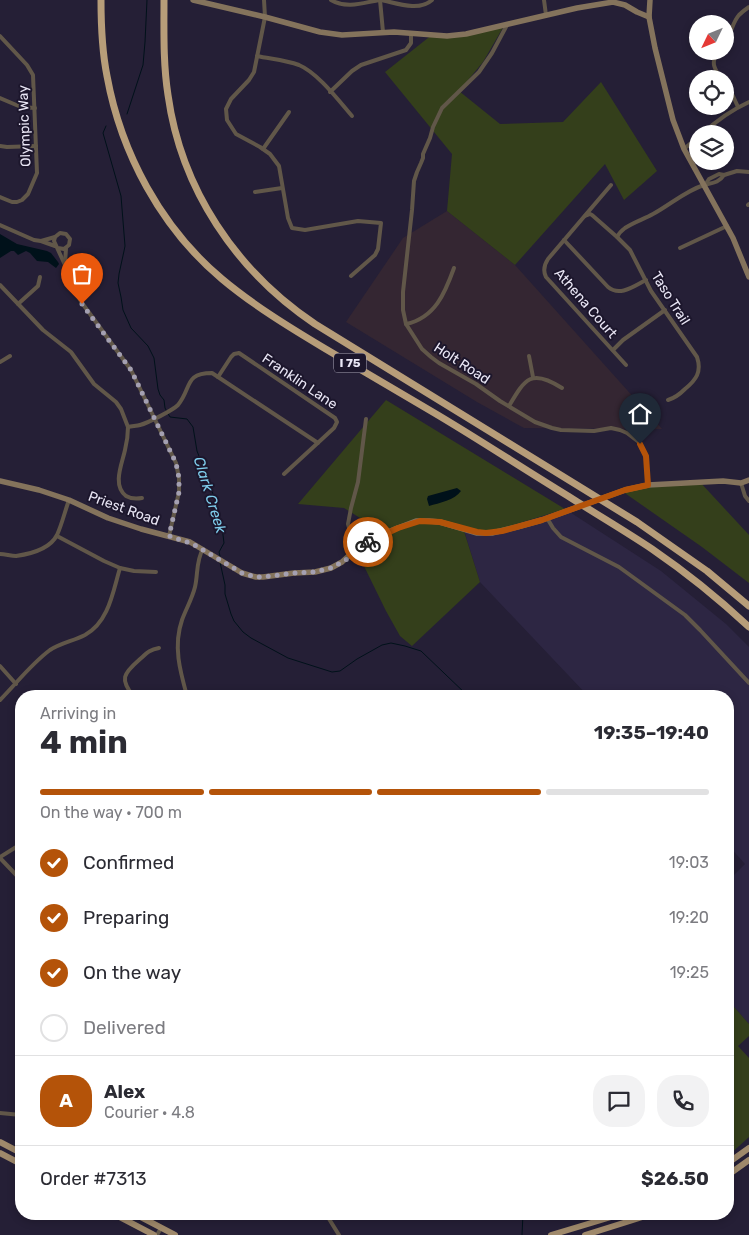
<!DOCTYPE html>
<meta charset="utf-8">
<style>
body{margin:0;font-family:Rubik,sans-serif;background:#f2f2f3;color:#2b2b33;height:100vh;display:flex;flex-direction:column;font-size:19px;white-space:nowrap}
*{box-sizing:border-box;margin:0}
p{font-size:16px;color:#7c7c81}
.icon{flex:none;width:28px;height:28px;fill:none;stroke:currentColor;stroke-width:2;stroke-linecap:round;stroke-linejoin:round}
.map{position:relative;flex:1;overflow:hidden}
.panel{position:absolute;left:15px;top:690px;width:719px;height:530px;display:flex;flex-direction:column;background:#fff;border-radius:20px;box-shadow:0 2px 8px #0003}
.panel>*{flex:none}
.needle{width:32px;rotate:227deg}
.tools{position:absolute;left:689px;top:15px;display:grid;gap:10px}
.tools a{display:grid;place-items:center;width:45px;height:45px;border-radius:50%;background:#fff;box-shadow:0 2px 8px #0003;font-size:25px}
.pin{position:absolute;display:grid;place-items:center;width:42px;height:42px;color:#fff;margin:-51px -21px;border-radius:50% 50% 50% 0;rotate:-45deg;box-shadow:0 0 5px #0007}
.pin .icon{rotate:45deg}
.courier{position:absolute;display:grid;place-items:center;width:50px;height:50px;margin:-25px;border:4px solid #b45309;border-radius:50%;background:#fff;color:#222;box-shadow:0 1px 6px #0007}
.head em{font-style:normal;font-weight:700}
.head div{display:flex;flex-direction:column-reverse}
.head{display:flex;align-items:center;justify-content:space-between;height:85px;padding:0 25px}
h1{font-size:32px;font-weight:700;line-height:38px}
.bar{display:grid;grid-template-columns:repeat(4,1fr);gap:8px 5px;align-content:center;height:60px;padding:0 25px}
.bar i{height:6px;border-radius:4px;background:#e1e1e2}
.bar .selected{background:#b45309}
.bar p{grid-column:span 4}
.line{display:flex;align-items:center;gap:12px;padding:0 25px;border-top:1px solid #e1e1e2}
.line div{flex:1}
.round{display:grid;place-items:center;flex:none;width:52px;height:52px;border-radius:20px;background:#f2f2f3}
ol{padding:0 25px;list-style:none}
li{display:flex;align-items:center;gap:15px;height:55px}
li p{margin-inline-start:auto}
li .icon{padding:5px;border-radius:50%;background:#b45309;color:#fff;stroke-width:4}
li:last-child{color:#7c7c81}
li i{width:28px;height:28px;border:2px solid #e1e1e2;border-radius:50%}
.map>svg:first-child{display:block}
.built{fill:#2d2643}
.industrial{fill:#342632}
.green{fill:#343f1b}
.water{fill:#00111a}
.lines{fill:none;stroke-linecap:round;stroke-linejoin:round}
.stream{stroke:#00111a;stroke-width:1}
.street{stroke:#615749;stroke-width:4}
.secondary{stroke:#84735c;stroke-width:5.5}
.primary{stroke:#9f896b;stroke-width:6}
.highway{stroke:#b79d79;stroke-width:7}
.done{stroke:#a4a0b2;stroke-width:5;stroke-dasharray:0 9}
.route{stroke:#b45309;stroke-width:6}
.labels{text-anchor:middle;stroke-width:4;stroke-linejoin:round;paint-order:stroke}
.shield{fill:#1c162c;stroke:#aca8b9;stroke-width:1}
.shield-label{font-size:12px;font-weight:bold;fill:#e9e6f5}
.street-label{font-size:14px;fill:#e9e6f5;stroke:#1c162c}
.water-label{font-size:15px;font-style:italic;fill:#7fcdec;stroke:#1c162c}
</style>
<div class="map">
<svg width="749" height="1235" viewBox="0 0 749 1235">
<rect width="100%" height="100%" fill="#251f36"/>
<polygon class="built" points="565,509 661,571 726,624 749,647 749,1024 728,1000 728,881 745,864 728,845 728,696 588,696 480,582 463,527 479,530 510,526"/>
<polygon class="industrial" points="447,211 515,265 662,429 524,428 477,402 346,322 403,238"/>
<g class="green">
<polygon points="505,24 483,62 459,91 500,124 563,122 601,82 657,171 624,200 605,164 515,265 447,211 452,154 385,72 433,34 466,34"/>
<polygon points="386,400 565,509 510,526 497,530 479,530 463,528 480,582 412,646 400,636 386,611 361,560 382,562 389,545 381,531 344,508 298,504"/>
<polygon points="699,481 749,535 749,583 702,547 619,489"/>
<polygon points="728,1000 749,1024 749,1036 738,1046 749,1058 749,1137 728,1156"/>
</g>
<g class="water">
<polygon points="0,234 17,244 47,251 51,253 58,262 59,264 56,268 48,262 37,261 30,253 26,251 18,255 14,251 11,251 0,258"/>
<path d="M457,488L461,491C455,500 439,503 429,506L427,499L428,496Z"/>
</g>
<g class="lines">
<g class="stream">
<polyline points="127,114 143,65 145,42 147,0"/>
<polyline points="106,126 103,133 121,196 125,246 124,251 119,274 118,283 121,297 123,310 131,328 148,346 154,358 158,389 160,395 164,400 165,408 170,417 187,419 193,427 197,451 211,487 222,527 224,543 219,552 220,556"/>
<polyline points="220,562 225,585 225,594 231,614 234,621 243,632 251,638 288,658 332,672 340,671 357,659 382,645 391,643 405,646 421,651 468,696"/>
<polyline points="522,1235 523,1214"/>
</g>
<g class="street">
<polyline points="264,0 265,17 254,72 249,80 231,99 226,109 227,120 236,134 260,147 270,154 279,166 288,218 292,228 305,230 358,221 381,223 378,249 375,255 351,276"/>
<path d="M331,0C346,9 363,3 379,0"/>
<polyline points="380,0 383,32"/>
<path d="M381,0C396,3 419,12 432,0"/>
<polyline points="544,0 546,15"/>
<polyline points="507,25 492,53 479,72 442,108 433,127 430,138 423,154 423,158 421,163 417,172 414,181 412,210 403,292 403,310 406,324 422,349 431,357 439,363 476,384 500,401 535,422 552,428 561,430 594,431 611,428 620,430 627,433 640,443 646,456 648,485"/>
<polyline points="0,36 27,65 33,75 37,173 28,194 22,200 17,202 12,202 0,197"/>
<path d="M725,41C732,33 732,23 739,15C742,12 746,9 749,7"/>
<path d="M717,51C711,65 714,67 721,79"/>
<path d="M257,56C271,59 285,60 299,65C318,73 339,101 352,116"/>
<polyline points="725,85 733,96 738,107"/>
<polyline points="330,92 352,71 361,65 406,50 411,43 411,33"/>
<polyline points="0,98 21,107 35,108"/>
<path d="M702,134C716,121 731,110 749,102"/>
<polyline points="0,146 7,147 36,146"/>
<polyline points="263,149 289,112"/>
<polyline points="684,149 698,137"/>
<path d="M611,185L548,259C544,265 543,271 546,277L626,365"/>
<polyline points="705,185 709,179 719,174 724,175 737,171 749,172"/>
<polyline points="255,192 282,188"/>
<polyline points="748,205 749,204"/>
<path d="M585,216L590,214L592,215L617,237L630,250L651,291L697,357C702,372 696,380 685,389C680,394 675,398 668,400"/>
<polyline points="0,225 34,240 41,241 55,246"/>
<path d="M617,237C619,233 621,231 625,228C634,222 644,219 653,214C670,205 685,191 704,185C712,183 719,183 724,175"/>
<path d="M564,240L608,287C620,297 634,286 646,280"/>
<polyline points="41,241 55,237"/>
<polyline points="58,248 64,249 69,245 70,239 66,234 60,233 55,237 54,241 65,265 70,283 82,303 131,370 176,463 179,478 179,492 169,536"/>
<polyline points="680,248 727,226"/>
<polyline points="65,265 66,248"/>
<path d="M0,285L43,330L71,352L94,384L116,402L121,409L128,427C132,426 137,426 140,425C148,423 173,410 178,405C192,388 184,373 212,373L318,443"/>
<polyline points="18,304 38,286 40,277"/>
<path d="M406,324C435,318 445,293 454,268"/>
<polyline points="613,350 623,340 665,310"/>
<polyline points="529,356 533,377"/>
<polyline points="0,362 10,356"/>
<polyline points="218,377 231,357 234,354 239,353 335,418 337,422 334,428 284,474"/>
<path d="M509,406C525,379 531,368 562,388"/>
<path d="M128,427C128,435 127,442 125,450C122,464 112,485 126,496C131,499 136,499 142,498"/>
<polyline points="741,483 745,496 749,501"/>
<polyline points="547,518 553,528 561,537 619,567 685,615 700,630 749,683"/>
<polyline points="57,536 104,561 120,568 134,571 156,572"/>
<polyline points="355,550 348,524 351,508 358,482 366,419"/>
<path d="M0,554C5,554 11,556 16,556C30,554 50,549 57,535C62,524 65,511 69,500"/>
<polyline points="0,666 16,684"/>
<path d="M133,696C120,679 123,674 139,660C147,653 149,650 159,648"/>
<path d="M187,696C180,671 173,646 182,620C186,609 192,599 195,587C198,575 196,560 203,549"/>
<path d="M0,700C16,684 31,664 50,650C61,643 73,641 85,635C109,622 113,591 120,568"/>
<polyline points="0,857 21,844"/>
<polyline points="0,858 21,880"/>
<polyline points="0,1113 21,1115"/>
<polyline points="326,1214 339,1235"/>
<polyline points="157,1235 161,1228"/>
</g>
<g class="secondary">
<polyline points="193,0 265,17 320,32 342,35 394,32 447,36 466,34 577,8 613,2 625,5 637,12 649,17"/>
<polyline points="650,0 649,17 655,48 673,120 684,149 733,238 749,277"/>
<polyline points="0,481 39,490 69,500 108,518 141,529 190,542 242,573 256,577 263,577 294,573 315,572 331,568 342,562 355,550 371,540 390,531 416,521 429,521 440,522 477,533 492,533 517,527 542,520 625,490 648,485 723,481 741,483 749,480"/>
</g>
<g class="primary">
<polyline points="0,1142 21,1153"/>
<polyline points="0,1153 21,1164"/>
<polyline points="728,1163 749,1148"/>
<polyline points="728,1175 749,1160"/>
<polyline points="114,1214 154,1235"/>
<polyline points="135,1214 175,1235"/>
<polyline points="551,1235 621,1214"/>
<polyline points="585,1235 652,1214"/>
</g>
<g class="highway">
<path d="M101,0C101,25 102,51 107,76C121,153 161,228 222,279C253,305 289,327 324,348C360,369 395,390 431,411C477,438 522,468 568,496C596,514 625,531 652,549C687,573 719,599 749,627"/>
<path d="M164,0C164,31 163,63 168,95C181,189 236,271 315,324L637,522L707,571L749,606"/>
</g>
</g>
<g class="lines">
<polyline class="done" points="82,304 131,370 176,463 179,478 179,492 169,536 193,544 242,573 256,577 263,577 294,573 315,572 331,568 342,562 349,558 355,550 368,542"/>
<polyline class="route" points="368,542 398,528 420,521 440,522 477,532 486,533 502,531 542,520 625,490 648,485 646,456 640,444"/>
</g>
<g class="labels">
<rect class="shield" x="334" y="353.5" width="32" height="19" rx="4"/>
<g class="shield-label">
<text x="350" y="367">I 75</text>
</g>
<g class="street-label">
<text transform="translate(24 126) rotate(-92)" y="5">Olympic Way</text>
<text transform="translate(671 298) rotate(58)" y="5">Taso Trail</text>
<text transform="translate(586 303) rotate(49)" y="5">Athena Court</text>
<text transform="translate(462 363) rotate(33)" y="5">Holt Road</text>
<text transform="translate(300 381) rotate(34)" y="5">Franklin Lane</text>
<text transform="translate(124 508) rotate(20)" y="5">Priest Road</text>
</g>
<g class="water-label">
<text transform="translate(210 495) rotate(73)" y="5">Clark Creek</text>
</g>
</g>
</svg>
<div class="tools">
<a><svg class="needle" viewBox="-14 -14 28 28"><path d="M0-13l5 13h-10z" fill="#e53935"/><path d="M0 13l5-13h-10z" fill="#7c7c81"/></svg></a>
<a><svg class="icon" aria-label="locate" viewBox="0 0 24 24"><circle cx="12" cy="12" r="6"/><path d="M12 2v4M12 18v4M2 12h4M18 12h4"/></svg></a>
<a><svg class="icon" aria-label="layers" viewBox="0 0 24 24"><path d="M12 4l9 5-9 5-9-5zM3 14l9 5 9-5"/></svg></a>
</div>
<div class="pin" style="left:82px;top:304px;background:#ea580c"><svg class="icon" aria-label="bag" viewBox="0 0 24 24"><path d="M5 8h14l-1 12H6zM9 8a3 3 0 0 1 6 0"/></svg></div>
<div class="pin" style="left:640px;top:444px;background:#1f2937"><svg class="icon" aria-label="home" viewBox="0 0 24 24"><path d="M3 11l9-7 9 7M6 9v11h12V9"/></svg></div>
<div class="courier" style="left:368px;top:542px"><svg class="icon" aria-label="bike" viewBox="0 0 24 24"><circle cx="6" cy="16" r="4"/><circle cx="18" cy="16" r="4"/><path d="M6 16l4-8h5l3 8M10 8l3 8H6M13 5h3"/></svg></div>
<section class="panel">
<div class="head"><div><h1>4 min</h1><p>Arriving in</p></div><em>19:35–19:40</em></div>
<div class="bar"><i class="selected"></i><i class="selected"></i><i class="selected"></i><i></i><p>On the way · 700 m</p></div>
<ol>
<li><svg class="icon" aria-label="check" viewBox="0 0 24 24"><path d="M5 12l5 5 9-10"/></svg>Confirmed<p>19:03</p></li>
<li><svg class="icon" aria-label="check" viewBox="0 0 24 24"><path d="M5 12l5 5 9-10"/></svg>Preparing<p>19:20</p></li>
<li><svg class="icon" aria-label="check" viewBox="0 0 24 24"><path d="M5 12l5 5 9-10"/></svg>On the way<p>19:25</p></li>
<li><i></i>Delivered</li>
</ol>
<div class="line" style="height:90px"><b class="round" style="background:#b45309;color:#fff">A</b><div><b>Alex</b><p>Courier · 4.8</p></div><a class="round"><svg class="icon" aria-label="chat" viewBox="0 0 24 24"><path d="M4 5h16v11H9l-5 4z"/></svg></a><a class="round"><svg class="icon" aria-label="phone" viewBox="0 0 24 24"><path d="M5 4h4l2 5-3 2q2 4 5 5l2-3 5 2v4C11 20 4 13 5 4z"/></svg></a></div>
<div class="line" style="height:65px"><div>Order #7313</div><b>$26.50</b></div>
</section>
</div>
